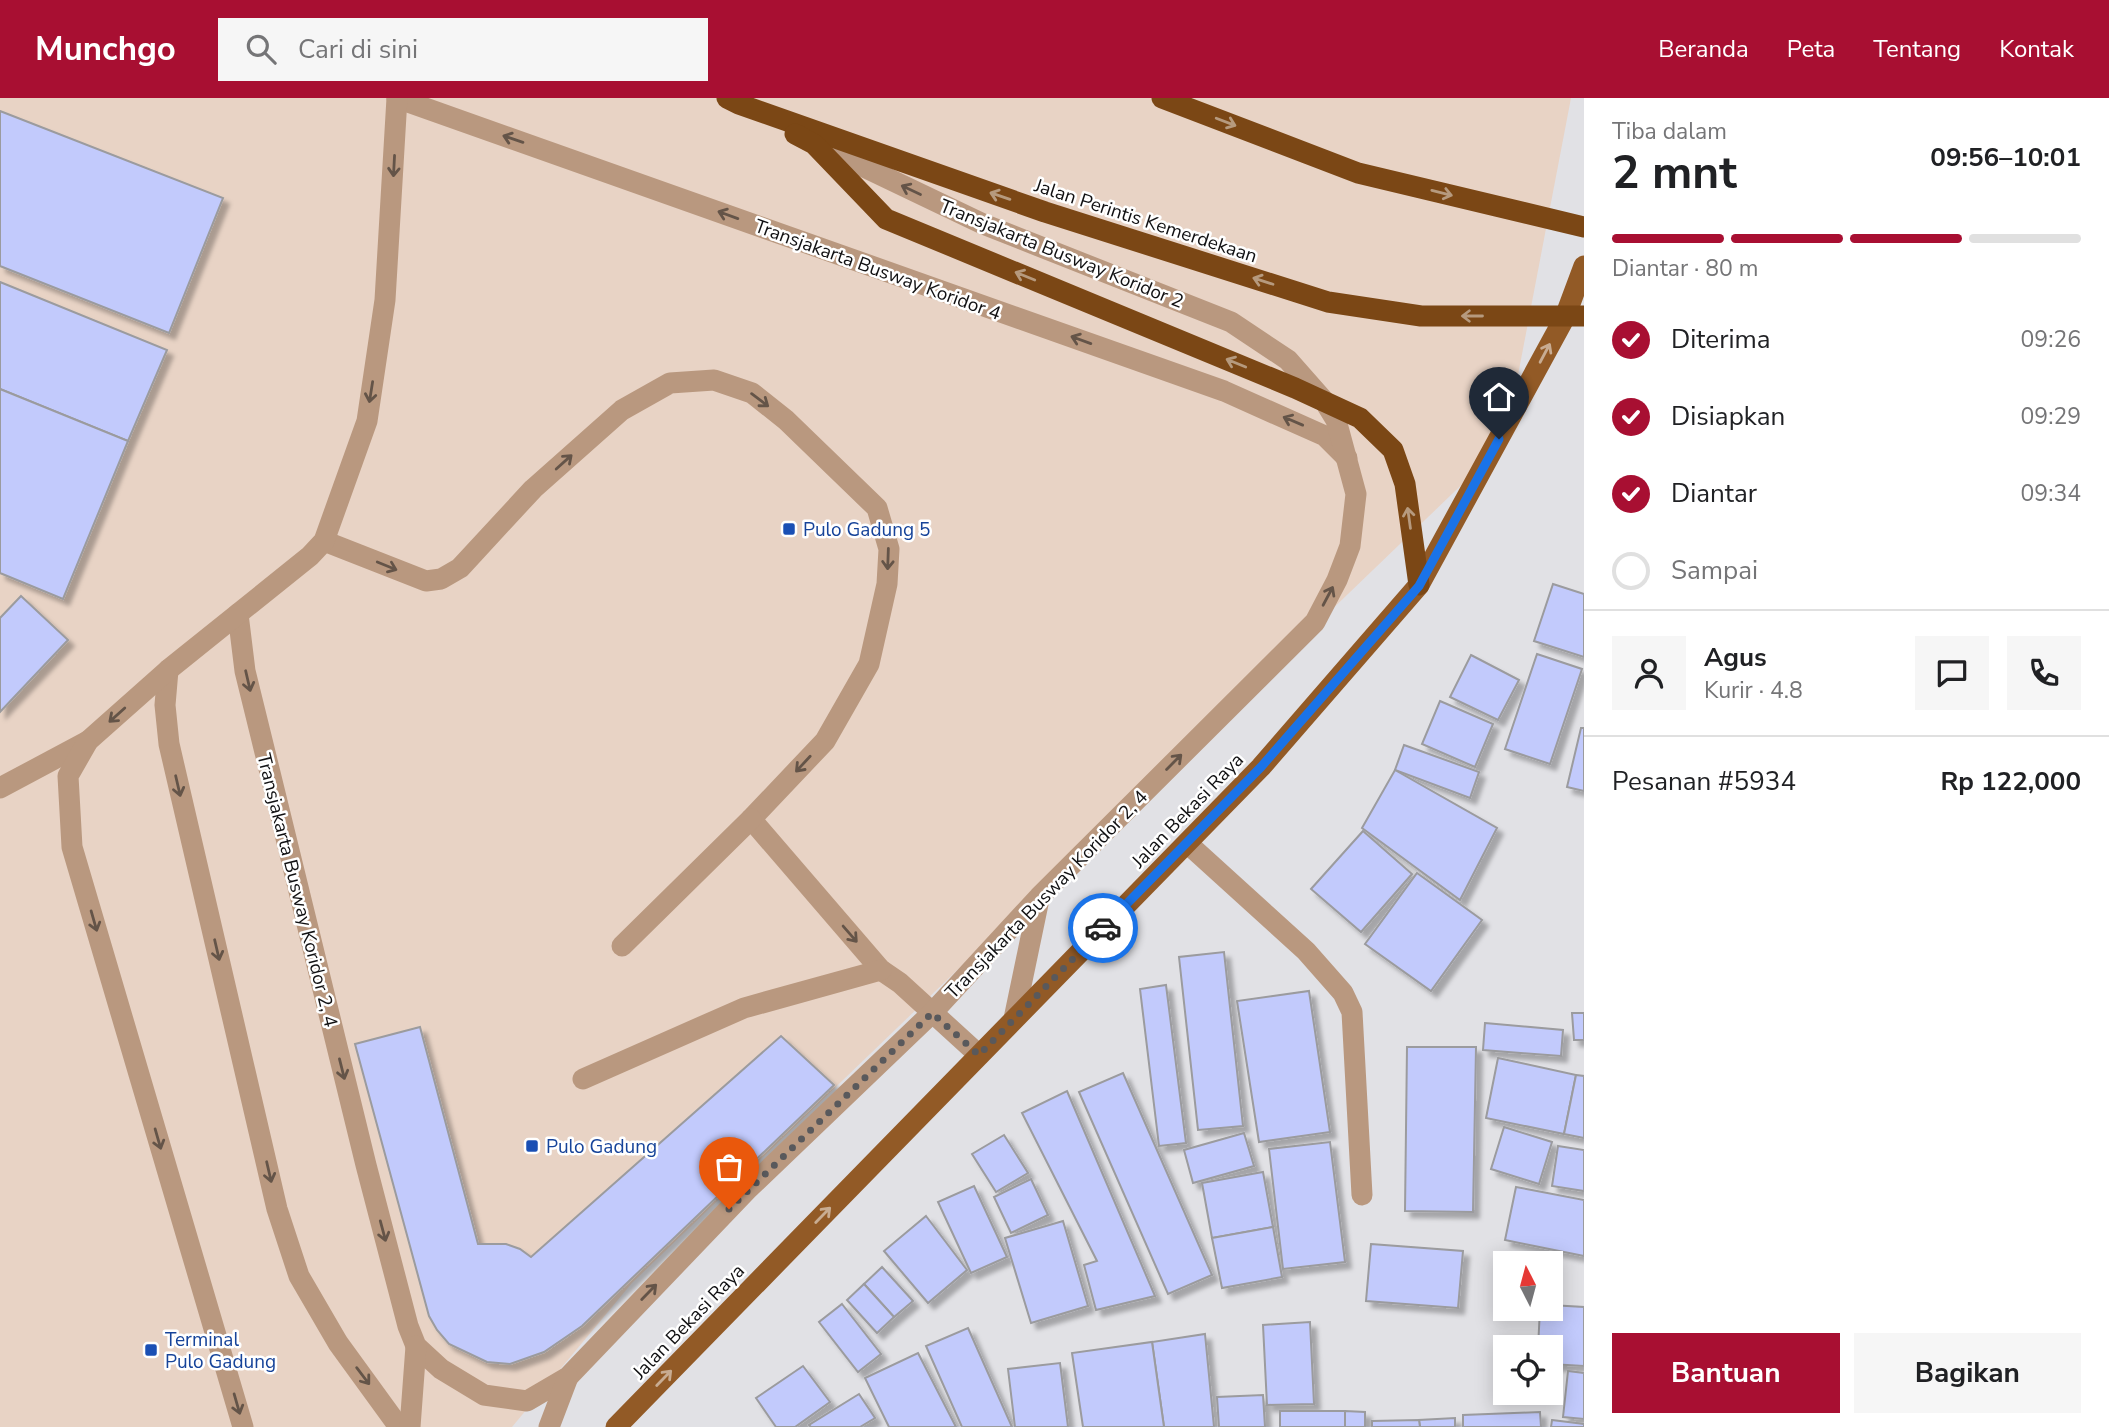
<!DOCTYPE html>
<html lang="id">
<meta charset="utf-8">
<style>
body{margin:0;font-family:"Nunito Sans",sans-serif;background:#f6f6f6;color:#202124;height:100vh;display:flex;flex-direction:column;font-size:26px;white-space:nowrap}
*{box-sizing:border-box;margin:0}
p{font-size:23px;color:#757577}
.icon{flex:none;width:38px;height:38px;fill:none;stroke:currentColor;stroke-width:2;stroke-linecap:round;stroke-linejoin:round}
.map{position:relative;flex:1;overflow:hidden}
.side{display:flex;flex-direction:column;background:#fff;width:525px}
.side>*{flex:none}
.needle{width:46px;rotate:354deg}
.controls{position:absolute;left:1493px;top:1153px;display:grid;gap:14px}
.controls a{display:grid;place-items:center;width:70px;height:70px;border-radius:0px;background:#fff;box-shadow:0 4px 18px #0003;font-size:35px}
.pin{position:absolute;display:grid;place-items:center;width:60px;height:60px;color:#fff;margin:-72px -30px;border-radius:50% 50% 50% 0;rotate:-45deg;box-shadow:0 0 7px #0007}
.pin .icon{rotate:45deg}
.courier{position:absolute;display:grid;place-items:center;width:70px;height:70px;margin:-35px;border:5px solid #1a73e8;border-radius:50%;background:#fff;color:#222;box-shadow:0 2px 9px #0007}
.head em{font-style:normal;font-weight:700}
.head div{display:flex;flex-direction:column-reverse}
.head{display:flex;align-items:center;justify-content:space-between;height:119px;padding:0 28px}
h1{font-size:46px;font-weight:700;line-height:52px}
.bar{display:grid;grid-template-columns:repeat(4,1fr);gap:10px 7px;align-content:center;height:84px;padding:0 28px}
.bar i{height:9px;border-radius:5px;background:#e0e0e0}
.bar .on{background:#a80f32}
.bar p{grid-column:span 4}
.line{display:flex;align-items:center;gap:18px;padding:0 28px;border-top:2px solid #e0e0e0}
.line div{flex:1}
.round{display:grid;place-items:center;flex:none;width:74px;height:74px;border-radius:0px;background:#f6f6f6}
ol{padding:0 28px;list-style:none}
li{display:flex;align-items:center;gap:21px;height:77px}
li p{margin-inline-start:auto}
li .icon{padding:7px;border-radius:50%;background:#a80f32;color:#fff;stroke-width:4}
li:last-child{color:#757577}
li i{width:38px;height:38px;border:4px solid #e0e0e0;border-radius:50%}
.primary-button{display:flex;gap:14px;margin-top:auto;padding:14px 28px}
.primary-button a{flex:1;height:80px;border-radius:0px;background:#a80f32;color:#fff;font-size:28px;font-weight:700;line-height:80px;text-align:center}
.primary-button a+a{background:#f6f6f6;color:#202124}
header{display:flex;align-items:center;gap:42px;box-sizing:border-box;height:98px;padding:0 35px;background:#a80f32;color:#fff}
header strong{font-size:33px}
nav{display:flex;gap:38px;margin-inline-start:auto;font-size:24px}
.search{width:490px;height:63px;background:#f6f6f6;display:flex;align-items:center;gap:18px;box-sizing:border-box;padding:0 24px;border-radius:0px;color:#757577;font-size:26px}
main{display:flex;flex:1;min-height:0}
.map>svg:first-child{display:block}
.industrial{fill:#e8d3c5}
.building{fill:#c2cafc;stroke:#9b9b9e;stroke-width:2;filter:url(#shadow)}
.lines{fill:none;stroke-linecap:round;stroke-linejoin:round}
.minor{stroke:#b9987f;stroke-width:21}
.major{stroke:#925a26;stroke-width:21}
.highway{stroke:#7b4715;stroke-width:21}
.oneway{stroke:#b69a7e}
.oneway2{stroke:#645448}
.oneway3{stroke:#c8ac92}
.done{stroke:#59595c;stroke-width:7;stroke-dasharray:0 12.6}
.route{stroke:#1a73e8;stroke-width:9}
.transit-dot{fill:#1a4fb4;stroke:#fff;stroke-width:2.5}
.labels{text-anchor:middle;stroke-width:5;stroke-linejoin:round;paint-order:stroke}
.street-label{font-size:19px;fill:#101012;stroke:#fff}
.transit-label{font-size:19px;fill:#164399;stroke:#fff;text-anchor:start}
</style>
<header>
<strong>Munchgo</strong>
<div class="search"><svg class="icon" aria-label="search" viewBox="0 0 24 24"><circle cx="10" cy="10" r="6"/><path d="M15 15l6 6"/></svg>Cari di sini</div>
<nav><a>Beranda</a><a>Peta</a><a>Tentang</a><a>Kontak</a></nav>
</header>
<main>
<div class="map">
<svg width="1584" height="1329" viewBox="0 0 1584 1329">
<defs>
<filter id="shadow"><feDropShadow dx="6" dy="6" stdDeviation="2" flood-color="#0004"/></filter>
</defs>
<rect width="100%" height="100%" fill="#e1e1e5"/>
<polygon class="industrial" points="0,0 1571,0 1505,345 632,1185 512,1329 0,1329"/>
<g class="building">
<polygon points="0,13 223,100 169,235 0,168"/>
<polygon points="0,184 167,252 128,343 0,291"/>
<polygon points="0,291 128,343 63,501 0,475"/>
<polygon points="1553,486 1584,496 1584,559 1534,543"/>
<polygon points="21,498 68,542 0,614 0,520"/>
<polygon points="1537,556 1582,571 1550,666 1505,651"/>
<polygon points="1471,557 1519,582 1498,622 1450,599"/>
<polygon points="1440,603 1493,626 1475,669 1422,646"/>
<polygon points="1581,630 1584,630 1584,693 1567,689"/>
<polygon points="1404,647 1479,674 1470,700 1395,672"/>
<polygon points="1395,672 1497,730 1460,802 1362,730"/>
<polygon points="1363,733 1412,776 1361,834 1311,791"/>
<polygon points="1417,775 1482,822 1431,893 1365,846"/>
<polygon points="1224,854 1243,1028 1198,1032 1179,859"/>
<polygon points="1166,887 1186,1045 1159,1048 1140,891"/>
<polygon points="1309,893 1330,1034 1259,1044 1237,903"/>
<polygon points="1572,915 1584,915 1584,942 1574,942"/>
<polygon points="1485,925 1563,932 1561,958 1483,952"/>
<polygon points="420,929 478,1146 506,1146 520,1151 531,1159 781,938 834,987 582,1228 544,1254 510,1266 487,1264 449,1246 437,1232 429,1218 355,946"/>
<polygon points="1407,949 1476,949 1473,1114 1405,1113"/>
<polygon points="1498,960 1576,977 1564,1036 1486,1020"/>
<polygon points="1123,975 1212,1177 1168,1196 1079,994"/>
<polygon points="1576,977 1584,978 1584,1040 1564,1036"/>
<polygon points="1067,993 1155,1198 1096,1212 1084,1167 1097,1163 1022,1015"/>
<polygon points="1504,1029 1552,1044 1539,1086 1491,1071"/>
<polygon points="1244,1035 1254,1068 1193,1085 1184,1052"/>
<polygon points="1004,1037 1028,1075 996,1094 972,1056"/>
<polygon points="1330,1044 1345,1164 1283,1171 1269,1051"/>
<polygon points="1558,1048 1584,1052 1584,1093 1552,1088"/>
<polygon points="1263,1074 1273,1129 1212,1140 1202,1085"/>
<polygon points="1031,1081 1048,1117 1011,1135 994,1099"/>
<polygon points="974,1088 1007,1159 971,1175 938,1104"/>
<polygon points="1516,1089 1584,1102 1584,1158 1505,1142"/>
<polygon points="926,1118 967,1172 928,1205 884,1153"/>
<polygon points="1063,1123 1088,1208 1031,1225 1005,1140"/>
<polygon points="1273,1129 1282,1179 1222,1190 1212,1140"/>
<polygon points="1371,1146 1463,1153 1458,1210 1366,1203"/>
<polygon points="882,1169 913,1203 894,1219 864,1186"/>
<polygon points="864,1186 894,1219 877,1235 847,1202"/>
<polygon points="842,1206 881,1256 858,1274 819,1224"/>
<polygon points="1550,1207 1584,1209 1584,1268 1550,1266 1550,1250 1538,1250 1540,1211 1550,1211"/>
<polygon points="1310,1224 1314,1306 1267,1307 1263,1227"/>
<polygon points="968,1230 1012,1329 962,1329 926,1248"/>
<polygon points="1205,1236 1214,1329 1164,1329 1152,1244"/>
<polygon points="1152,1244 1164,1329 1083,1329 1072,1255"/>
<polygon points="918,1255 956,1329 889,1329 865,1280"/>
<polygon points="1060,1265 1068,1329 1015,1329 1008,1271"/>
<polygon points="803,1268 830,1304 795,1329 776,1329 756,1300"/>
<polygon points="1568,1273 1584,1275 1584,1321 1563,1319"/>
<polygon points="859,1296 875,1320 860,1329 811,1329 809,1327"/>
<polygon points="1263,1297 1265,1329 1219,1329 1217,1299"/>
<rect x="1280" y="1313" width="65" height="16"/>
<polygon points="1345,1313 1365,1314 1365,1329 1345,1329"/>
<polygon points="1540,1314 1541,1329 1463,1329 1463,1317"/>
<polygon points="1455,1320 1455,1329 1420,1329 1419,1322"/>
<polygon points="1419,1322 1420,1329 1372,1329 1372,1323"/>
<polygon points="1552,1322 1584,1326 1584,1329 1551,1329"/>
</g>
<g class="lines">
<g class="minor">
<polyline points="397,0 1224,293 1325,338 1347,360"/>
<polyline points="324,443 426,483 441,481 460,470 533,391 622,312 670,285 714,282 752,295 786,322 877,410 889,451 887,486 869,566 825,643 751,721 881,872 900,885 979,957"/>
<polyline points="238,516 245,573 261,638 366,1067 408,1228 416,1248 441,1271 484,1297 527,1303 568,1279 747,1092 932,915 1039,799 1315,524 1337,482 1350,448 1356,396 1336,322 1325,304 1288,262 1231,224 983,126 816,46"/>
<polyline points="168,572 165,607 169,646 277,1111 299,1178 338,1245 399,1329"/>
<polyline points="0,690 88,643"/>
<polyline points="1187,745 1306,853 1343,895 1352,914 1362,1097"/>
<polyline points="622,848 751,721"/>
<polyline points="1014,921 1039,801"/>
<polyline points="583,981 744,910 881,872"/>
<polyline points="243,1329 72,749 68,678 88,643 168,572 310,458 324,443 367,323 385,202 397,0"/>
<polyline points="410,1329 416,1248"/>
<polyline points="549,1329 568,1279"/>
</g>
<polyline class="major" points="616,1329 1261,669 1419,487 1565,219 1584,168"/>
<g class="highway">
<polyline points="727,0 739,6 1045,114 1328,204 1421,218 1584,218"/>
<polyline points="1162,0 1358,75 1584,129"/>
<polyline points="795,36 814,46 886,121 1295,290 1360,320 1393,352 1405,386 1419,487"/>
</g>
</g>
<defs><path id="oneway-shaft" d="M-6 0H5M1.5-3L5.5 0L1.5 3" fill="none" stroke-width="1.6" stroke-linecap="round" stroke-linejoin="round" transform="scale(1.75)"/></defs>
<g class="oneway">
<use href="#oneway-shaft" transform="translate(1226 24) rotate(21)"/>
<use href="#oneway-shaft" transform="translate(1442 95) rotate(14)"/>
<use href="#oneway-shaft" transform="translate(1000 98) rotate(-161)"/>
<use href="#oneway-shaft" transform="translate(1025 178) rotate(-158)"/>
<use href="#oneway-shaft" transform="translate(1263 183) rotate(-162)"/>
<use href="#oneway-shaft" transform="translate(1472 218) rotate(-180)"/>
<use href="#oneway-shaft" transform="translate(1236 265) rotate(-158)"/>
<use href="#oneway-shaft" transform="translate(1409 420) rotate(-98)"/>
</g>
<g class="oneway2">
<use href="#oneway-shaft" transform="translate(513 41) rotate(-161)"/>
<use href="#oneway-shaft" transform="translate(394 68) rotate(93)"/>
<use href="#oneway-shaft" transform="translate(911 92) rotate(-155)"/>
<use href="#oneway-shaft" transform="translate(728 117) rotate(-160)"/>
<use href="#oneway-shaft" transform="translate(1081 242) rotate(-160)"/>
<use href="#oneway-shaft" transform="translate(371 294) rotate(99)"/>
<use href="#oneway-shaft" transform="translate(760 302) rotate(37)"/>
<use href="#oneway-shaft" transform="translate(1293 323) rotate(-157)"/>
<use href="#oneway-shaft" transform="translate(564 364) rotate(-42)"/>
<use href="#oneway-shaft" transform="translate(888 461) rotate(92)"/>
<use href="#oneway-shaft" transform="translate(387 468) rotate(22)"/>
<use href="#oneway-shaft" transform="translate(1328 498) rotate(-62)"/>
<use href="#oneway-shaft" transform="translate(248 583) rotate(77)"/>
<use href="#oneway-shaft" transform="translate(117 617) rotate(138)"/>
<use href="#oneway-shaft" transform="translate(1174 664) rotate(-45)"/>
<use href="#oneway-shaft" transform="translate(803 666) rotate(133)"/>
<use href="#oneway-shaft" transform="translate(178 688) rotate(77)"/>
<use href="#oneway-shaft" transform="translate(94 823) rotate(74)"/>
<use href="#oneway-shaft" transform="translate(850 836) rotate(49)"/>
<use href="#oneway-shaft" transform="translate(217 852) rotate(77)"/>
<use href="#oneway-shaft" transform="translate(342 971) rotate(76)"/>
<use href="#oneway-shaft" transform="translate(158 1041) rotate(74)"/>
<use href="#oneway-shaft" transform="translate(269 1074) rotate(77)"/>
<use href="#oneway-shaft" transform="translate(383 1133) rotate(75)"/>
<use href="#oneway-shaft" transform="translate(649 1194) rotate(-46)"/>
<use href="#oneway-shaft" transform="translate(363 1278) rotate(53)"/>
<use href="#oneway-shaft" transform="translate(237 1306) rotate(74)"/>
</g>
<g class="oneway3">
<use href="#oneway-shaft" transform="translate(1545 255) rotate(-62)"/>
<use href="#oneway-shaft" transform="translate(823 1117) rotate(-46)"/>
<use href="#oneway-shaft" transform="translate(664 1280) rotate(-46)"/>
</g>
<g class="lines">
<polyline class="done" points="729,1111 932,915 979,957 1103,830"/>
<polyline class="route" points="1103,830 1261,669 1419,488 1499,341"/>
</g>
<g class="transit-dot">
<rect x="782" y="424" width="14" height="14" rx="3.5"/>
<rect x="525" y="1041" width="14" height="14" rx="3.5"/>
<rect x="144" y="1245" width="14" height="14" rx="3.5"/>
</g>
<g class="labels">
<g class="street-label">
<text transform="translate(1146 122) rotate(18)" y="7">Jalan Perintis Kemerdekaan</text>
<text transform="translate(1062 155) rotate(22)" y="7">Transjakarta Busway Koridor 2</text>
<text transform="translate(878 171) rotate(20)" y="7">Transjakarta Busway Koridor 4</text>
<text transform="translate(1187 712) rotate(-46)" y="7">Jalan Bekasi Raya</text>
<text transform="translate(298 792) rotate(76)" y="7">Transjakarta Busway Koridor 2, 4</text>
<text transform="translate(1046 796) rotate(-46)" y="7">Transjakarta Busway Koridor 2, 4</text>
<text transform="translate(688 1223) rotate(-46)" y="7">Jalan Bekasi Raya</text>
</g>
<g class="transit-label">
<text x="803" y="438">Pulo Gadung 5</text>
<text x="546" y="1055">Pulo Gadung</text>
<text x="165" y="1248">Terminal<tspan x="165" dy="22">Pulo Gadung</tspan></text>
</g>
</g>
</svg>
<div class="controls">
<a><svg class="needle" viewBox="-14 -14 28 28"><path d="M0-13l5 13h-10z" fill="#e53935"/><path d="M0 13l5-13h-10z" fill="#757577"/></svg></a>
<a><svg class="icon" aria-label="locate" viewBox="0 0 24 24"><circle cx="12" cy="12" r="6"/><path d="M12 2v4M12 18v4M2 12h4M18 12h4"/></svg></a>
</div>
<div class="pin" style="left:729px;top:1111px;background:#ea580c"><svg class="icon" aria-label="bag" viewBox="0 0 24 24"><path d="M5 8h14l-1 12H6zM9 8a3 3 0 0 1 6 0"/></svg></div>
<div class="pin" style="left:1499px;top:341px;background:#1f2937"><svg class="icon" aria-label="home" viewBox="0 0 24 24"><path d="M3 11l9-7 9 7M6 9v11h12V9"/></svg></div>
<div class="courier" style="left:1103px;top:830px"><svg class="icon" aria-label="car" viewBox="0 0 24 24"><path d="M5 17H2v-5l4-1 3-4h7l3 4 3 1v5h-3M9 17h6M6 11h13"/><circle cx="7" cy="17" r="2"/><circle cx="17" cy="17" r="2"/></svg></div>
</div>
<section class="side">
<div class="head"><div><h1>2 mnt</h1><p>Tiba dalam</p></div><em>09:56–10:01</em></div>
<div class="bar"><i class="on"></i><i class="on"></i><i class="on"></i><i></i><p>Diantar · 80 m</p></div>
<ol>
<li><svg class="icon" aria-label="check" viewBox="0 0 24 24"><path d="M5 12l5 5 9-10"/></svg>Diterima<p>09:26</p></li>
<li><svg class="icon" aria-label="check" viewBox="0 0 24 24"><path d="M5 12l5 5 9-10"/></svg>Disiapkan<p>09:29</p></li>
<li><svg class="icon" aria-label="check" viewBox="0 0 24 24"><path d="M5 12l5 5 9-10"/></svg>Diantar<p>09:34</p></li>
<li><i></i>Sampai</li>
</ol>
<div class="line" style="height:126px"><a class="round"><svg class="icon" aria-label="person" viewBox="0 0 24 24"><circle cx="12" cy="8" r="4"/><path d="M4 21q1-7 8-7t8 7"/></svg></a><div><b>Agus</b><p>Kurir · 4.8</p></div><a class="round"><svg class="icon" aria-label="chat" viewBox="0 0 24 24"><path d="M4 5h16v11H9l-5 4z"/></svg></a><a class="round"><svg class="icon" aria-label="phone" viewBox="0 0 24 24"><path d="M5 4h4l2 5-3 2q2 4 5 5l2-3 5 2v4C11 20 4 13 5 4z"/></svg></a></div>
<div class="line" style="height:91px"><div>Pesanan #5934</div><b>Rp 122,000</b></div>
<div class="primary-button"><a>Bantuan</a><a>Bagikan</a></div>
</section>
</main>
